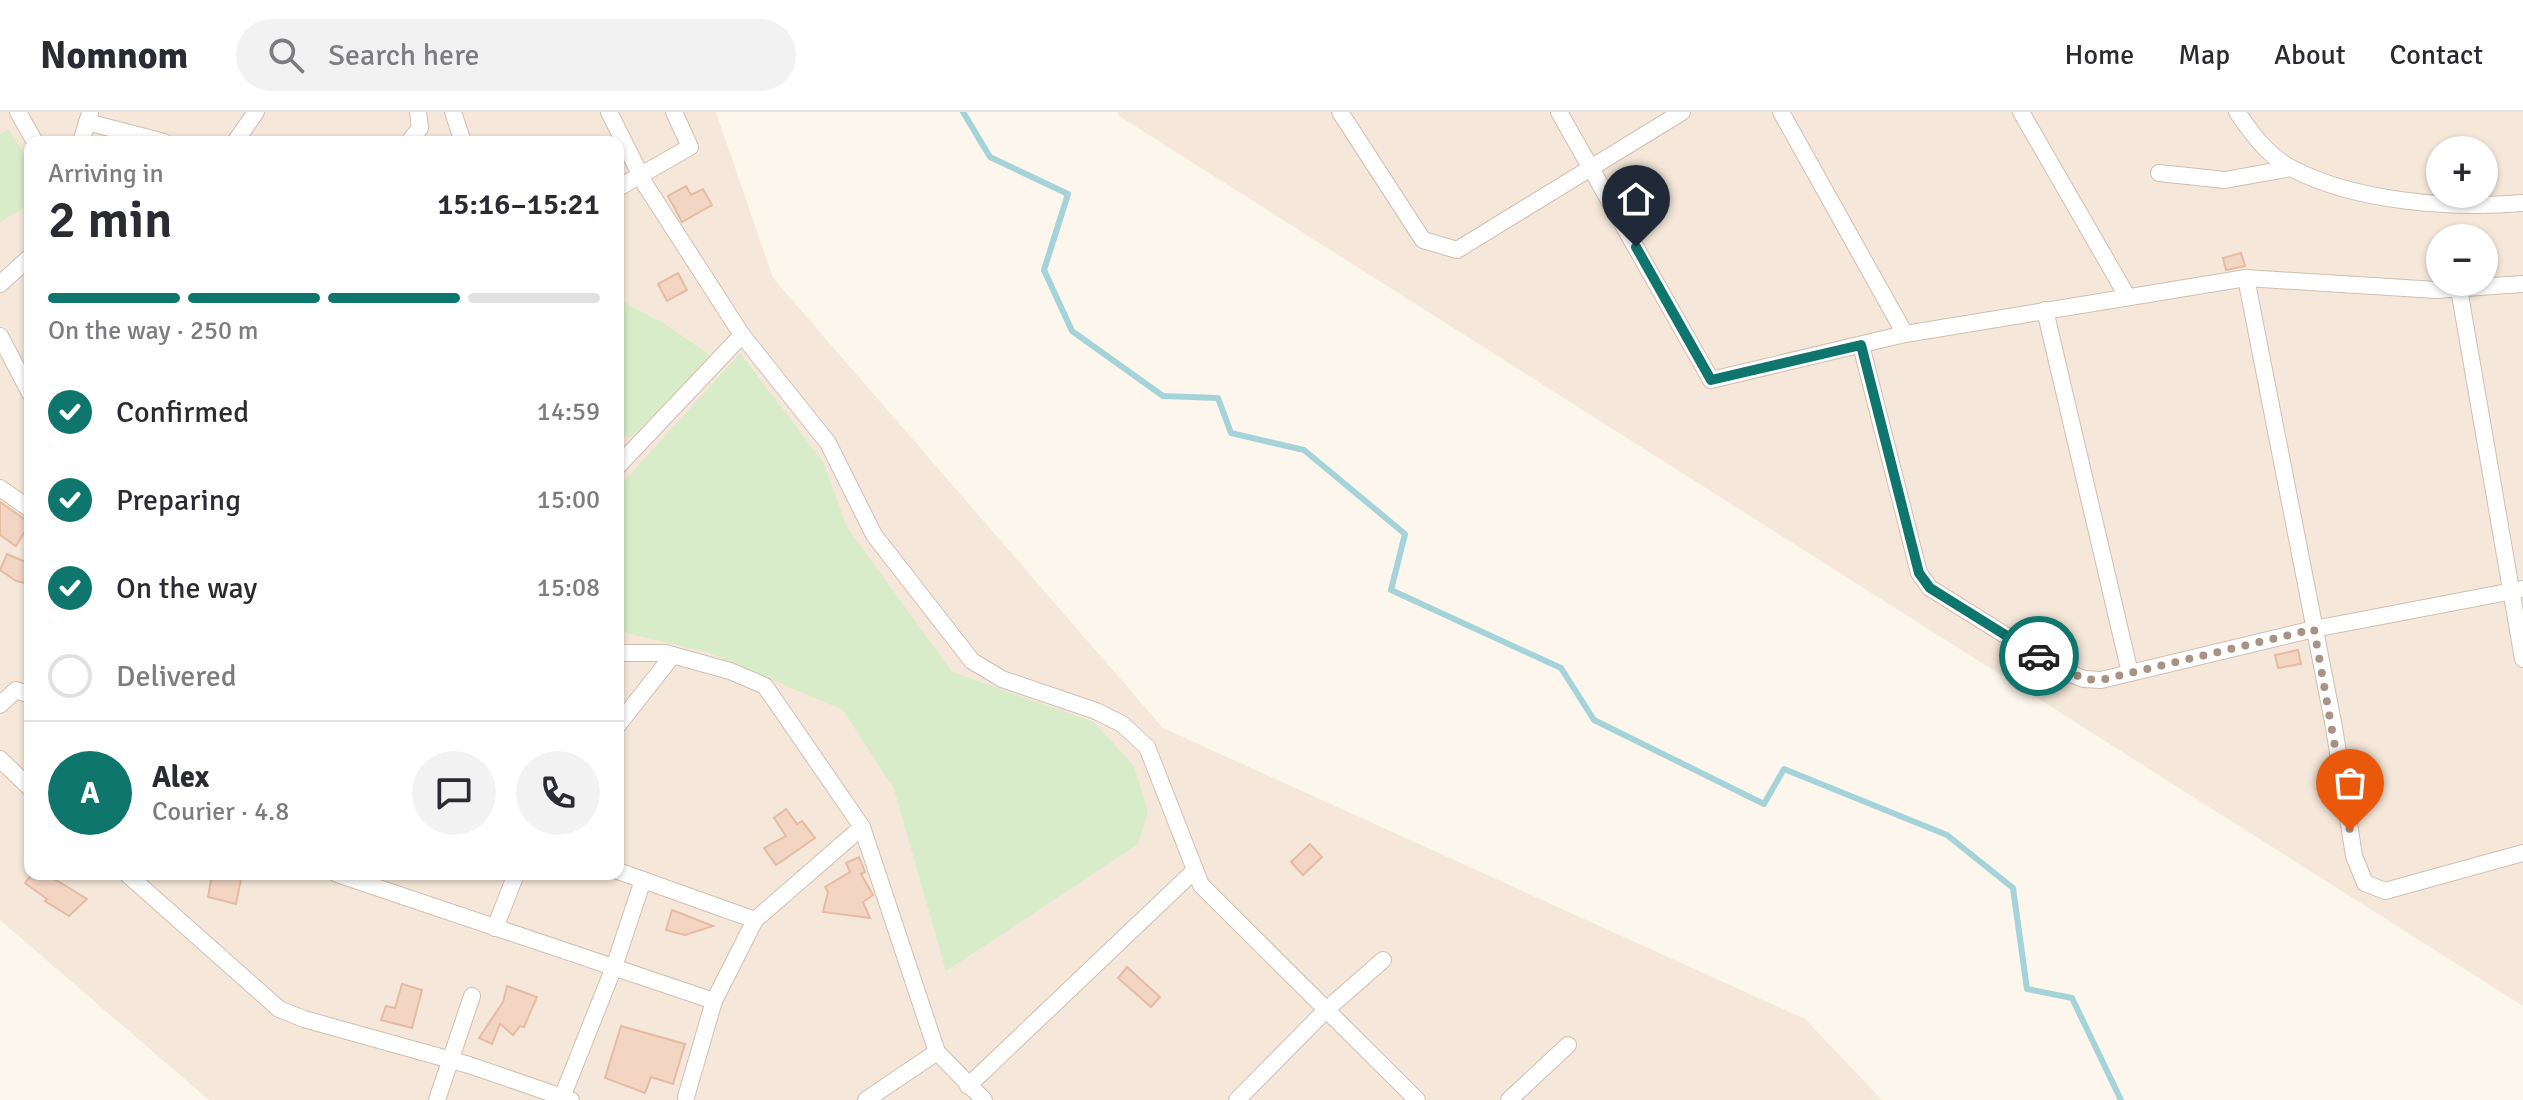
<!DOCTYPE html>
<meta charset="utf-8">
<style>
body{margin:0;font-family:Signika,sans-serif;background:#f2f2f3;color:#2b2b33;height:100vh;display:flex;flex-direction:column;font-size:30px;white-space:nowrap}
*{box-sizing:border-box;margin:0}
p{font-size:26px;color:#7c7c81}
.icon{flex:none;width:44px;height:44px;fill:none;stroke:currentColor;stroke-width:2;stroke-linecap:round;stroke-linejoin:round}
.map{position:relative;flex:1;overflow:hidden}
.sheet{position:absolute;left:24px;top:24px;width:600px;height:744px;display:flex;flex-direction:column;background:#fff;border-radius:16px;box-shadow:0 2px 6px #0004}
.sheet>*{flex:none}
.fabs{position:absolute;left:2426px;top:24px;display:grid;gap:16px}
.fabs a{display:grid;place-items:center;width:72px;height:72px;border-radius:50%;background:#fff;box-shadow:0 2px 6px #0004;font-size:40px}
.pin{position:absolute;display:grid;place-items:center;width:68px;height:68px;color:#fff;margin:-82px -34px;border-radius:50% 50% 50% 0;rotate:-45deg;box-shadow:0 0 8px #0007}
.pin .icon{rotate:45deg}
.courier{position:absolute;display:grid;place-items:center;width:80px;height:80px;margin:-40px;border:6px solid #0f766e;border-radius:50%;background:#fff;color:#222;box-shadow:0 2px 10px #0007}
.headline em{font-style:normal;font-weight:600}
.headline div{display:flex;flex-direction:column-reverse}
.headline{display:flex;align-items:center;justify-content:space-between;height:136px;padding:0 24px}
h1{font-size:52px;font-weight:600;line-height:60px}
.bar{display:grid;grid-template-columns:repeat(4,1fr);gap:12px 8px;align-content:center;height:96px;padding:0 24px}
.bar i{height:10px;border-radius:6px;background:#e1e1e2}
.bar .active{background:#0f766e}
.bar p{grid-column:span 4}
.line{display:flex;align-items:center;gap:20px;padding:0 24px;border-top:2px solid #e1e1e2}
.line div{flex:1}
.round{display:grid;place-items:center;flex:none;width:84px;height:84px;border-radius:42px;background:#f2f2f3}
ol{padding:0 24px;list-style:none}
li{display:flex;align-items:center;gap:24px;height:88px}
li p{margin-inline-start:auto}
li .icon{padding:8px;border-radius:50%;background:#0f766e;color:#fff;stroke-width:4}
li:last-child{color:#7c7c81}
li i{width:44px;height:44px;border:4px solid #e1e1e2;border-radius:50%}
header{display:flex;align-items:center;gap:48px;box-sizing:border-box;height:112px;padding:0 40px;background:#fff;border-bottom:2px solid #e1e1e2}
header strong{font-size:38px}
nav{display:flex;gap:44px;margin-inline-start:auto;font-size:28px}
.search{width:560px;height:72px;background:#f2f2f3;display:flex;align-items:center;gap:20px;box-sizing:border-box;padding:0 28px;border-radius:44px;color:#7c7c81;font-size:30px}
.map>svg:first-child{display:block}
.residential{fill:#f5e8da;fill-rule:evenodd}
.green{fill:#d8ecc9}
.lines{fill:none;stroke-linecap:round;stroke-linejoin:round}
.stream{stroke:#a5d3da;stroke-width:6}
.building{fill:#f3d5c3;stroke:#e6bba3;stroke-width:2}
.minor-casing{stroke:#d1beb0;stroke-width:18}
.minor{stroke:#fff;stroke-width:16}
.done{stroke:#a89285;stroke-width:8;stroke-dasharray:0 14.4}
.route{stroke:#0f766e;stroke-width:10}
</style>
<header>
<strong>Nomnom</strong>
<div class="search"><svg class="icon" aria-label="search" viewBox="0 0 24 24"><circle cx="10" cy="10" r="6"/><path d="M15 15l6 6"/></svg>Search here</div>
<nav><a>Home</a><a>Map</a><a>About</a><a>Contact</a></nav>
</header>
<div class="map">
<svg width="2523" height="988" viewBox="0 0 2523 988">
<rect width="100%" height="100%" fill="#fdf6ec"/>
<g class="residential">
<path d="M0,0H716L773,166L1163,616L1805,907L1882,988H209L0,808ZM30,30H618V762H30Z"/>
<path d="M1118,0H2523V894L1119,4ZM2440,38H2484V82H2440ZM2440,126H2484V170H2440Z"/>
</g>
<g class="green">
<polygon points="9,17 30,52 30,92 0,110 0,22"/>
<polygon points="618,187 663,211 713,245 630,326 618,317"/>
<polygon points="740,241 823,350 847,415 952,560 1094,610 1134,654 1148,700 1138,732 946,859 894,677 843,598 710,541 618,519 618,376"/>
</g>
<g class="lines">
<polyline class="stream" points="963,0 990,45 1068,82 1044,158 1072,219 1163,284 1218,286 1231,321 1304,338 1405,422 1391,478 1561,556 1594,608 1764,692 1784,657 1947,723 2013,776 2027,877 2072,886 2121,988"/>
</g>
<g class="building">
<polygon points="686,74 691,83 703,77 712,93 682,110 668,84"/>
<polygon points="2241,141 2245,154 2226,158 2223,146"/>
<polygon points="678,161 687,178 667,189 658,172"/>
<polygon points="0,390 30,411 16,434 0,423"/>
<polygon points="7,442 30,452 30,472 16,469 0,458"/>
<polygon points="2298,538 2301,552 2278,556 2275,543"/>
<polygon points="786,697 797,712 802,709 815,726 776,753 764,736 786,724 774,706"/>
<polygon points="1310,732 1322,745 1303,763 1291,750"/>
<polygon points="859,745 865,760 861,762 873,783 863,790 870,806 823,800 828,780 825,775 850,760 846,751"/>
<polygon points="32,762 46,762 87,787 69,804 45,789 47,787 25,771"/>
<polygon points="212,762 242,762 236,792 208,785"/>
<polygon points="672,798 713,814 685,823 666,818"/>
<polygon points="1127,855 1160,885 1151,895 1118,866"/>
<polygon points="402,872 422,878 412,916 381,908 386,894 395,896"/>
<polygon points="507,874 537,885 524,915 520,914 513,923 500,912 492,932 479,926 503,890"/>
<polygon points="621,914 685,932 673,972 651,965 645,981 605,966"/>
</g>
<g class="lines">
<g class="minor-casing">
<g id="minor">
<polyline points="18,0 35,30"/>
<polyline points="453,0 463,30"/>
<polyline points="609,0 646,74 742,223 828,331 874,423 972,549 1002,567 1096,599 1122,612 1147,635 1201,773 1417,988"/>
<polyline points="1340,0 1423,128 1457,138 1682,0"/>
<polyline points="1559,0 1711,268 1905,222 2246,166 2436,178 2523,172"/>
<polyline points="1781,0 1905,222"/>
<polyline points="2021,0 2127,184"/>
<path d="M2237,0C2252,22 2269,45 2293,57C2357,90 2452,97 2523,91"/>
<polyline points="87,10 164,30"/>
<polyline points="81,30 90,1"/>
<polyline points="235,30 256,0"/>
<polyline points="409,30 420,16 418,0"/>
<polyline points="2159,61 2225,68 2291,56"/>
<polyline points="618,76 690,35 674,0"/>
<polyline points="2246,166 2334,615 2354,744 2365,771 2385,779 2523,741"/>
<polyline points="0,172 30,145"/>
<polyline points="2459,177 2523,547"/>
<polyline points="2045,198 2130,561"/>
<polyline points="0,224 30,281"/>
<polyline points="1861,233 1919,461 1930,476 2061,558 2084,567 2101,568 2314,517 2523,477"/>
<polyline points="618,354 742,223"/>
<polyline points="0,376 30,397"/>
<polyline points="618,541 665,541 730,559 765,574 862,715 937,940 984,988"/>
<polyline points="0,593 16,578 30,583"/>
<polyline points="618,613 673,543"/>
<polyline points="0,647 30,676"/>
<polyline points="618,759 755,808"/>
<polyline points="127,762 279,897 304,907 469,953 571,988"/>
<polyline points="337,762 714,889"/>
<polyline points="495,816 516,762"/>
<polyline points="968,974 1195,758"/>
<polyline points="686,985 714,889 755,808 862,715"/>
<polyline points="437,988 472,884"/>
<polyline points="561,988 614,855 643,768"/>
<polyline points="866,988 937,940"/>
<polyline points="1237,988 1326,898 1383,848"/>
<polyline points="1509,988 1568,933"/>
</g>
</g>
<use href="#minor" class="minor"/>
</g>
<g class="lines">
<polyline class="done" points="2039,544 2084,567 2101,568 2314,517 2350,719"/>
<polyline class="route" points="1636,135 1711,268 1861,233 1919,461 1930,476 2039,544"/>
</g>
</svg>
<div class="fabs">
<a>+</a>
<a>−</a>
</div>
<div class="pin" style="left:2350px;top:719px;background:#ea580c"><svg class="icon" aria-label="bag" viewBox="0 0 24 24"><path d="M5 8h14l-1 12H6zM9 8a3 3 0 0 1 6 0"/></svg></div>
<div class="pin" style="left:1636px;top:135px;background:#1f2937"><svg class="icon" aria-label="home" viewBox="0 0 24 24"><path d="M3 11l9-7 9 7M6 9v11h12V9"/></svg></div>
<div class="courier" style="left:2039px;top:544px"><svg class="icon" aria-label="car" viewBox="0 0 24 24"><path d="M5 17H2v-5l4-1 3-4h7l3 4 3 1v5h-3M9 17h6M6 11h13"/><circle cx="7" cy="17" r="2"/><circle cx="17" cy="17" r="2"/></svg></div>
<section class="sheet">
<div class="headline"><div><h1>2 min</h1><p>Arriving in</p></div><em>15:16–15:21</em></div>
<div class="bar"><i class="active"></i><i class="active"></i><i class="active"></i><i></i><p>On the way · 250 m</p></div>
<ol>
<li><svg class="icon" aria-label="check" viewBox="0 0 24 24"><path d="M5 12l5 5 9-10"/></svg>Confirmed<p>14:59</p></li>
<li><svg class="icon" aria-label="check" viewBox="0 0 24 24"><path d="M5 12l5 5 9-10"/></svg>Preparing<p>15:00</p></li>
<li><svg class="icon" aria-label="check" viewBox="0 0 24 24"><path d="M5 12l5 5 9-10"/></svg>On the way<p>15:08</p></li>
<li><i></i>Delivered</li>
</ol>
<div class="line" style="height:144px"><b class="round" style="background:#0f766e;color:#fff">A</b><div><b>Alex</b><p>Courier · 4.8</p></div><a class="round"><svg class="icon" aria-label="chat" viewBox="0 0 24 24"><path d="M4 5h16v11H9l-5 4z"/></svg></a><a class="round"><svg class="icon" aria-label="phone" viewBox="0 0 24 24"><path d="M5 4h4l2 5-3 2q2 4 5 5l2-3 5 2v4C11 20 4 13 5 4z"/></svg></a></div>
</section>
</div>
